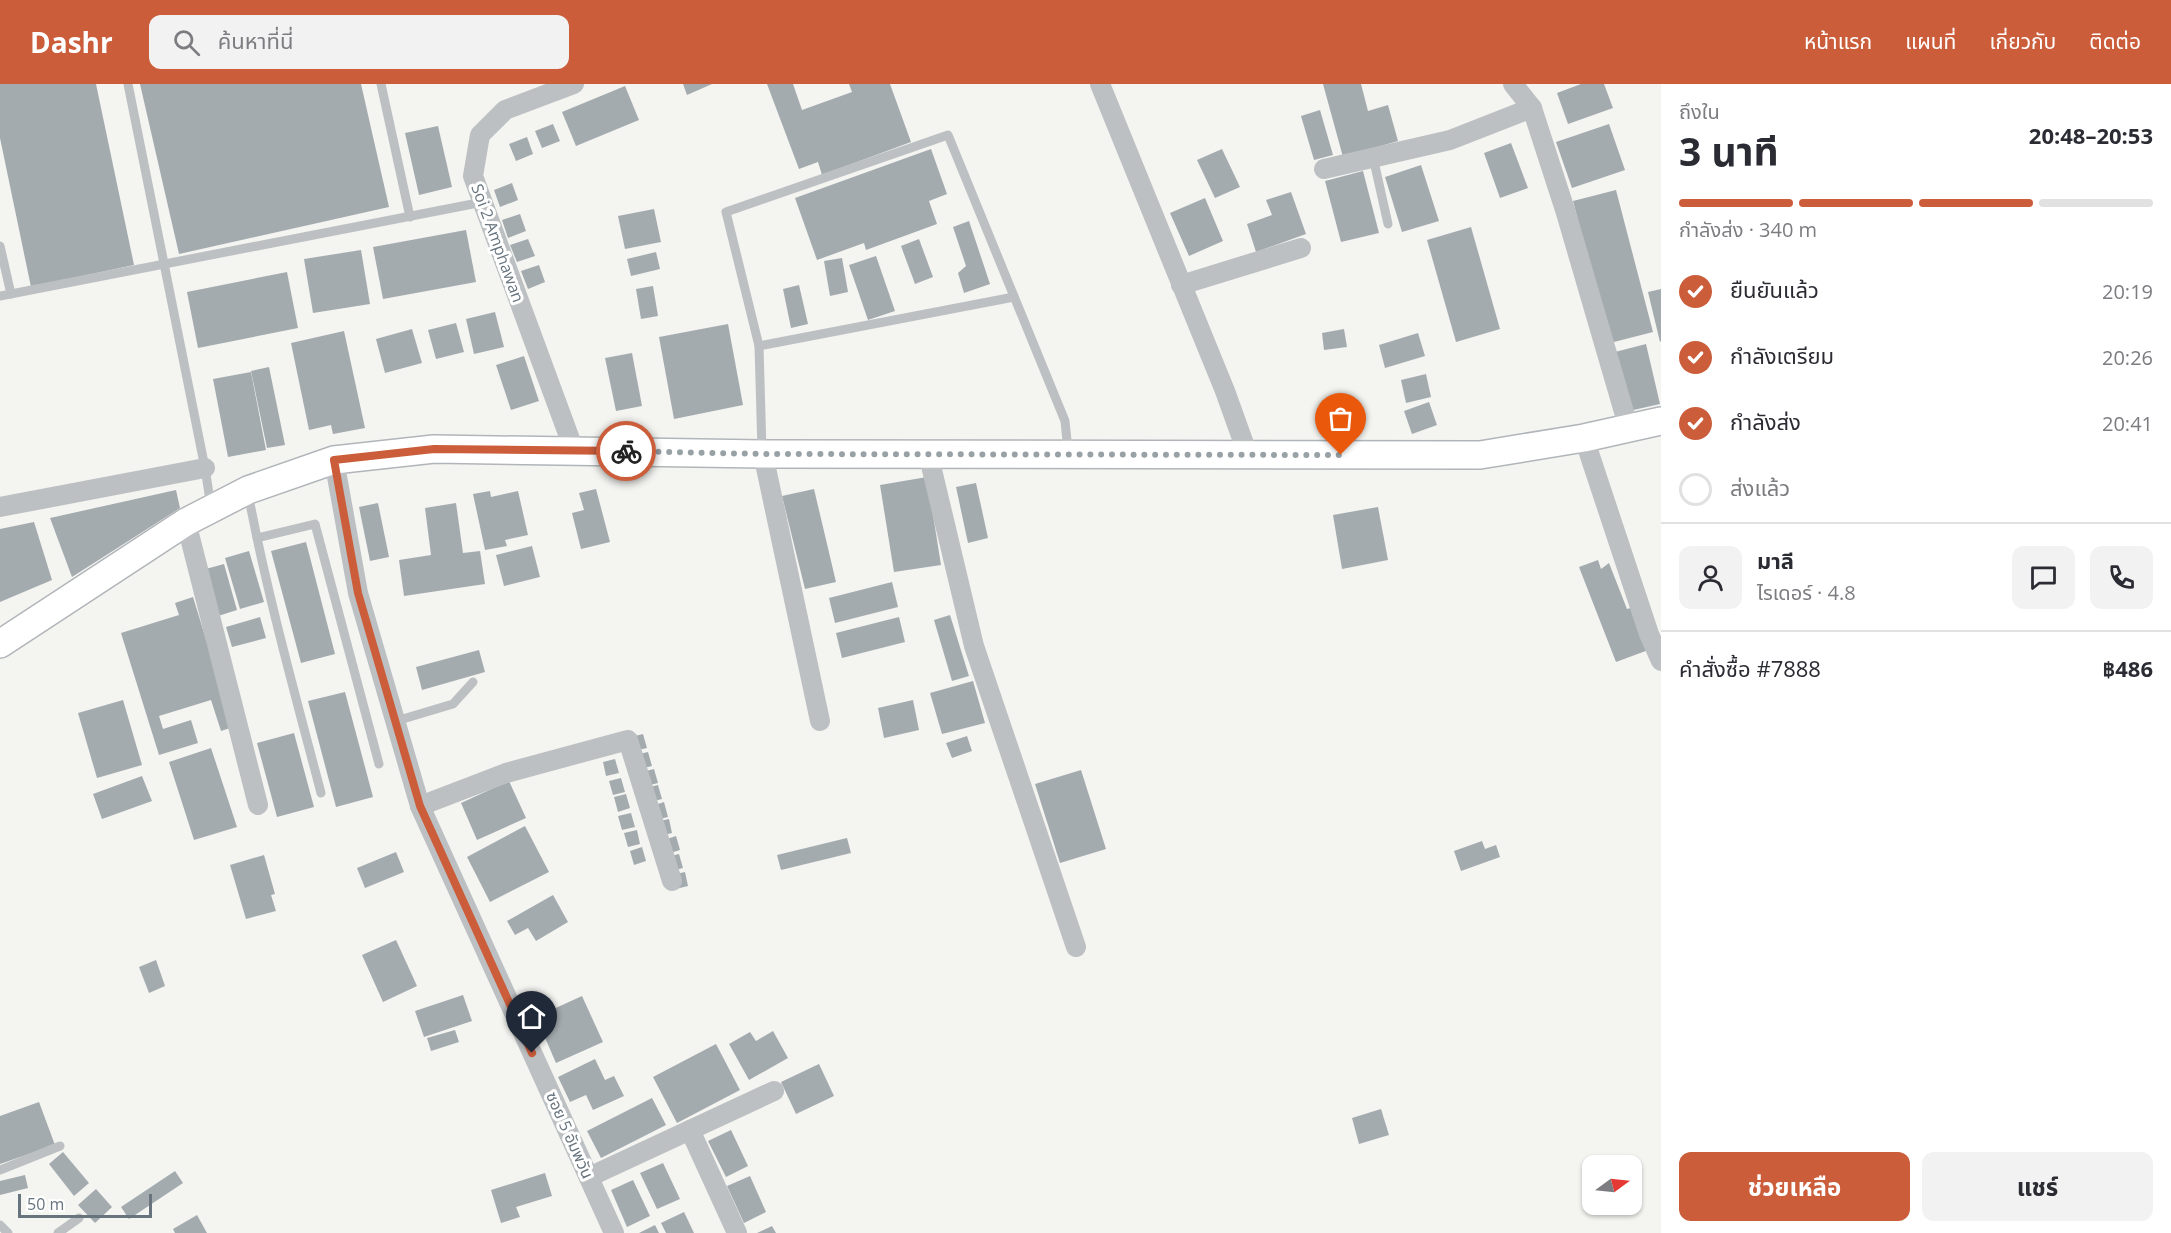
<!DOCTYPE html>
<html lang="th">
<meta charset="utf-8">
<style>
body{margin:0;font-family:"Open Sans","Noto Sans Thai",sans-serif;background:#f2f2f3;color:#2b2b33;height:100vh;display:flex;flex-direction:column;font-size:22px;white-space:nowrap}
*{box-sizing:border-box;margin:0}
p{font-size:20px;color:#7c7c81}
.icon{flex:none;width:33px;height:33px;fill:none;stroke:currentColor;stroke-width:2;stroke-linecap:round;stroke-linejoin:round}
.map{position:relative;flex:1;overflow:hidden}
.side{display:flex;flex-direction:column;background:#fff;width:510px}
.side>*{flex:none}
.needle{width:39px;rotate:75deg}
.tools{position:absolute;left:1582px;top:1071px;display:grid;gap:12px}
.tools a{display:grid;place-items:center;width:60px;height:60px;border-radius:12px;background:#fff;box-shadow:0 2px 4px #0004;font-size:30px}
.scale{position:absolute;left:18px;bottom:15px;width:134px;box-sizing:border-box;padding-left:6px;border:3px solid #67747e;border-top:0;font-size:16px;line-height:21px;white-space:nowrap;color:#67747e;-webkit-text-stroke:4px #fff;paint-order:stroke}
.pin{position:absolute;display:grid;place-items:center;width:51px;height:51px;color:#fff;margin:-62px -26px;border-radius:50% 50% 50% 0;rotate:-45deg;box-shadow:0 0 6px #0007}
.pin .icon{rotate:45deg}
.courier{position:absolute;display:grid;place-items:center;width:60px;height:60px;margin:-30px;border:4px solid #cb5d3a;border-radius:50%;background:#fff;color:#222;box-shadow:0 2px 8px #0007}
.headline em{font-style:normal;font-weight:700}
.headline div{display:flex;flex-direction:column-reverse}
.headline{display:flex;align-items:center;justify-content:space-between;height:102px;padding:0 18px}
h1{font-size:39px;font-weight:700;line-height:45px}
.bar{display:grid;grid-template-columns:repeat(4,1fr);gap:9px 6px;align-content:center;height:72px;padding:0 18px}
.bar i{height:8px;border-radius:4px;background:#e1e1e2}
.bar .selected{background:#cb5d3a}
.bar p{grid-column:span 4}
.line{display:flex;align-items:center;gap:15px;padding:0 18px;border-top:2px solid #e1e1e2}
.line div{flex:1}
.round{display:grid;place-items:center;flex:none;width:63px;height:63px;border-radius:12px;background:#f2f2f3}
ol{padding:0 18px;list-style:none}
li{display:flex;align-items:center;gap:18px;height:66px}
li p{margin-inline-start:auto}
li .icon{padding:6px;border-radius:50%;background:#cb5d3a;color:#fff;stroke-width:4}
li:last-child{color:#7c7c81}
li i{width:33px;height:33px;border:3px solid #e1e1e2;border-radius:50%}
.cta{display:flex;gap:12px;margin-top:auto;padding:12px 18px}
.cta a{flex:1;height:69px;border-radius:12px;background:#cb5d3a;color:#fff;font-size:24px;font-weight:700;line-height:69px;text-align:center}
.cta a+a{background:#f2f2f3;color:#2b2b33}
header{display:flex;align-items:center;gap:36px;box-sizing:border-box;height:84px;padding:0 30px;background:#cb5d3a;color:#fff}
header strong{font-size:28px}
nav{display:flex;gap:33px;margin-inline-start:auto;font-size:21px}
.search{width:420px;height:54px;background:#f2f2f3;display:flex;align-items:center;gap:15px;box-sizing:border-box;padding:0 21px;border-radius:12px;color:#7c7c81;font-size:22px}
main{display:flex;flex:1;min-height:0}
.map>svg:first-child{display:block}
.building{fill:#a4abaf}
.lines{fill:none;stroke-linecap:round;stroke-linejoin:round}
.secondary-casing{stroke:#b1b5b9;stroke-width:30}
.lane{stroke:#bcc0c2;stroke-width:9}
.street{stroke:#bcc0c2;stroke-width:20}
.secondary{stroke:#fff;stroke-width:27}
.done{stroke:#98a1a6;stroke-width:6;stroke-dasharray:0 10.8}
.route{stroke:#cb5d3a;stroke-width:8}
.labels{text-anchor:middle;stroke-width:6;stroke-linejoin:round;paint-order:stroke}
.street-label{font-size:16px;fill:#67747e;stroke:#fff}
</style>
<header>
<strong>Dashr</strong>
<div class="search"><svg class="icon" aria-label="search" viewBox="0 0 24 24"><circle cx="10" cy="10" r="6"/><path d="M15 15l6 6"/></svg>ค้นหาที่นี่</div>
<nav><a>หน้าแรก</a><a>แผนที่</a><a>เกี่ยวกับ</a><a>ติดต่อ</a></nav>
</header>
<main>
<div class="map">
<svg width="1661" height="1149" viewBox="0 0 1661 1149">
<rect width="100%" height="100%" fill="#f4f4f1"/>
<g class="building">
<polygon points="0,0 96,0 134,181 31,203 0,54"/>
<polygon points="140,0 361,0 389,123 179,170"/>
<polygon points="683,0 712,0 687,11"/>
<polygon points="767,0 793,0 802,26 852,8 849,0 890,0 911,58 822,91 818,78 799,85"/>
<polygon points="1323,0 1361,0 1368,27 1388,21 1398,57 1343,73"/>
<polygon points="1581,0 1604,0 1613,24 1568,40 1557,9"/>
<polygon points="625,2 639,36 576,62 562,28"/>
<polygon points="1320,26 1333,71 1314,76 1301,32"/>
<polygon points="553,40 560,57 542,64 535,47"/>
<polygon points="1609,40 1625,86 1572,104 1556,58"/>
<polygon points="438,42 452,103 419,111 405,49"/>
<polygon points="527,53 533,70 516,77 509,60"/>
<polygon points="1511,59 1528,104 1500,114 1484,69"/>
<polygon points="931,65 947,110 929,117 937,140 866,166 864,159 817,176 795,114"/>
<polygon points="1222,65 1240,103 1215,114 1197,76"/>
<polygon points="1421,81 1439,137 1402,148 1385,93"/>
<polygon points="1363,87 1379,149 1341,158 1325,97"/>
<polygon points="512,99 518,116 500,123 494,106"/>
<polygon points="1616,106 1653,248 1610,259 1573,117"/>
<polygon points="1291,108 1306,150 1256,168 1247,140 1272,131 1266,116"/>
<polygon points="1205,114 1223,157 1189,172 1170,129"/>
<polygon points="654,125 661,158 625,165 618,132"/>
<polygon points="520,130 526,147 508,154 502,136"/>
<polygon points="969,137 990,200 964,209 958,189 966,182 953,143"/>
<polygon points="1471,143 1500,245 1456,258 1427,156"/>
<polygon points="466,146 476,198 383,215 373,163"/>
<polygon points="528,155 535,172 517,178 510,161"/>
<polygon points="919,155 933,193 915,200 901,162"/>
<polygon points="361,166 370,220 313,229 304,175"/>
<polygon points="656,168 660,185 631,192 627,175"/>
<polygon points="876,172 895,227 868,236 849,181"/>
<polygon points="842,174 848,208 830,212 824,177"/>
<polygon points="539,181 545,198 528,205 521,187"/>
<polygon points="287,188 298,244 198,264 187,208"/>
<polygon points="799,201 808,240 791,244 783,205"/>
<polygon points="653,202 658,232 641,235 636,205"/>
<polygon points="1661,205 1661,257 1660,258 1648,208"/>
<polygon points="495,228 504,263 474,270 466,235"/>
<polygon points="456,239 464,268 436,275 428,246"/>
<polygon points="728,240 743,321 674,335 659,253"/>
<polygon points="412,245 422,279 385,289 376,255"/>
<polygon points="1344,245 1347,263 1324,266 1322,249"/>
<polygon points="344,247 365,344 333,350 331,341 309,346 291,259"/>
<polygon points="1418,249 1425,272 1385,284 1379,261"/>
<polygon points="1646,260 1660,320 1629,327 1615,268"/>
<polygon points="632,269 642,322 616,327 605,274"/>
<polygon points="524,272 539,317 511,326 496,281"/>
<polygon points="269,283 285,361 267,364 251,287"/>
<polygon points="251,288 266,366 228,373 213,295"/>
<polygon points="1426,290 1431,313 1406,319 1401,296"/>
<polygon points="1335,317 1361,320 1359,334 1334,331"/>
<polygon points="1429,318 1437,341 1412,350 1404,327"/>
<polygon points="927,393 941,481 894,488 880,401"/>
<polygon points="976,399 988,454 968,459 956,403"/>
<polygon points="596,405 610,458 581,465 572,429 584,426 579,409"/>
<polygon points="814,405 836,498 805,505 782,412"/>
<polygon points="176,406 180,424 72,493 50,434"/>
<polygon points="490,407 491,413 518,407 528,451 505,456 507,462 485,466 473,410"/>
<polygon points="378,419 389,473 370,477 359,423"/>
<polygon points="456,419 463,469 480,467 485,500 404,512 399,476 431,471 425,424"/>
<polygon points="1378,423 1388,476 1342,485 1333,431"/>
<polygon points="34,438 52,496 0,518 0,445"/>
<polygon points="306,458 335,570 301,579 271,467"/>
<polygon points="532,462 540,493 504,502 496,471"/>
<polygon points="249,467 264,518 240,525 225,474"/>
<polygon points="1598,476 1601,485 1609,479 1627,525 1634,523 1651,565 1616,578 1579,483"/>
<polygon points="224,480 237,526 215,533 202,486"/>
<polygon points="892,498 898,523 835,539 829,514"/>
<polygon points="193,513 233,643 221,647 211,616 159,632 163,645 191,636 198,659 159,671 121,549 179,531 175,519"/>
<polygon points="950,531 969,592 952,597 934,536"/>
<polygon points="260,533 266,554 232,563 226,543"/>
<polygon points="899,533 905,558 842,574 836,549"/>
<polygon points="479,566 485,588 422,606 416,583"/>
<polygon points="973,597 985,639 942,650 930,609"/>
<polygon points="345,608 373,713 336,723 308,617"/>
<polygon points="123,616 142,681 97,694 78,629"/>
<polygon points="913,616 919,646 884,654 878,624"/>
<polygon points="294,649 314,723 277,733 257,659"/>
<polygon points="643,650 647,664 634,667 631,653"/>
<polygon points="967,652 972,667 952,674 946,659"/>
<polygon points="211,664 237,743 194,756 169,678"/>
<polygon points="648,668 652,682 639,685 635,671"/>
<polygon points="615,675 619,689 606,692 603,678"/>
<polygon points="654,685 658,699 646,702 642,688"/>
<polygon points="1081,686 1106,765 1060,779 1035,700"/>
<polygon points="142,692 152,717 102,735 93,710"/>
<polygon points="621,694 625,708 613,711 609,697"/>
<polygon points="509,697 526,734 477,756 461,719"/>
<polygon points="658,701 662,715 650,718 646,704"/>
<polygon points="626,710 630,724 618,728 614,713"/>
<polygon points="664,718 668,733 655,736 652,722"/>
<polygon points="631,729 635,743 622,746 618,732"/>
<polygon points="669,735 672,749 660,752 656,738"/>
<polygon points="525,742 549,788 490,818 467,773"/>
<polygon points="637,746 640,760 628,763 624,749"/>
<polygon points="676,752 680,766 667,770 664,756"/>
<polygon points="847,754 851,769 781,786 777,771"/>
<polygon points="1482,757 1485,765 1496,761 1500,773 1461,787 1454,767"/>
<polygon points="642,763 646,777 634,781 630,767"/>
<polygon points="396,768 404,788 365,804 357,784"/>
<polygon points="679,770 683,784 671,787 667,773"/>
<polygon points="264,771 275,810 271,811 276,827 246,835 230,781"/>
<polygon points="685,788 688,802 676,805 672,791"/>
<polygon points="553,811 568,838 536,857 528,844 515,851 507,837"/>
<polygon points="396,856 417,902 383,918 362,871"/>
<polygon points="156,876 165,902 149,909 139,883"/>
<polygon points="463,911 472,937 424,953 415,927"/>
<polygon points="582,912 603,958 556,979 536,933"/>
<polygon points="455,946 459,958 431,967 427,954"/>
<polygon points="773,947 788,974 749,996 729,960 750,948 756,957"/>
<polygon points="716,960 740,1006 677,1039 653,993"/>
<polygon points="595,975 605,996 614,992 624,1012 593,1026 586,1011 570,1018 558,993"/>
<polygon points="819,980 834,1012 796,1030 781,998"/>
<polygon points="652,1014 666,1041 601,1074 587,1047"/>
<polygon points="39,1018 55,1061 0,1080 0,1032"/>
<polygon points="1381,1025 1389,1051 1359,1060 1352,1034"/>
<polygon points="731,1046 748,1082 726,1093 708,1057"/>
<polygon points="63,1068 89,1099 74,1112 49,1080"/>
<polygon points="663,1079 680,1115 657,1125 640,1089"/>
<polygon points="175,1087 183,1099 129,1135 121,1123"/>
<polygon points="545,1089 552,1112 516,1123 520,1133 501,1139 491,1106"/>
<polygon points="25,1091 28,1104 0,1111 0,1097"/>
<polygon points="750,1092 766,1128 744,1139 727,1102"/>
<polygon points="633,1096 650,1132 627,1143 611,1106"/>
<polygon points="96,1105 112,1123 95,1139 78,1121"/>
<polygon points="684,1128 694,1149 666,1149 661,1139"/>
<polygon points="197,1131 207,1149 175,1149 173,1145"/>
<polygon points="655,1141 659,1149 639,1149"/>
<polygon points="772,1142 776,1149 757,1149"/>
</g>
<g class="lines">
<g class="secondary-casing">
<polyline id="secondary" points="0,560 186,438 248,406 334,376 434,365 763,370 1480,371 1584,354 1661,337"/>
</g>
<g class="lane">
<polyline points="128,0 205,384 211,423"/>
<polyline points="381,0 410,133"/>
<polyline points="1373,73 1388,140"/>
<polyline points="0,162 11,210"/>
<polyline points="0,212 483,118"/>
<polyline points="759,262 1014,213"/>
<polyline points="762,367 759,262 726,128 948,51 1065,337 1068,367"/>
<path d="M248,409C267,510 295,610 321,709"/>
<polyline points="257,454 315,440 379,680"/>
<polyline points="396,637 453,620 473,598"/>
<polyline points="0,1086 60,1062"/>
<polyline points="0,1141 8,1149"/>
<polyline points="58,1149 79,1134"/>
</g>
<g class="street">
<polyline points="574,0 505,26 480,51 473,92 574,366"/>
<polyline points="1100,0 1225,307 1248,371"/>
<polyline points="1513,0 1532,24 1566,129 1629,345"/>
<polyline points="1324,85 1450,56 1532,24"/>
<polyline points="1181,201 1301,164"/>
<polyline points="1584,354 1649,550 1661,577"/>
<polyline points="928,369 974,562 1076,863"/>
<polyline points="763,370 820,637"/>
<polyline points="334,376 358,509 420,722 614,1149"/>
<polyline points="0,423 205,384"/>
<polyline points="186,438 258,721"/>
<polyline points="420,722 506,689 628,656 672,797"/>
<polyline points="690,1046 737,1149"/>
<polyline points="589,1093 774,1007"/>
</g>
<use href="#secondary" class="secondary"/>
</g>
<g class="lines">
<polyline class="done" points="626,367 762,370 1341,371"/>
<polyline class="route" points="532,969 420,722 358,509 334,376 434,365 626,367"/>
</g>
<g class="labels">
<g class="street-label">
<text transform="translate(498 159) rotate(70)" y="6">Soi 2 Amphawan</text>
<text transform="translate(570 1051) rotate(66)" y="6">ซอย 5 อัมพวัน</text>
</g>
</g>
</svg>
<div class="tools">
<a><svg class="needle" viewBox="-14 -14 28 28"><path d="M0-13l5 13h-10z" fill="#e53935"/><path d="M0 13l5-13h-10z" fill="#7c7c81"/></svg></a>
</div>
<div class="scale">50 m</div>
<div class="pin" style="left:1341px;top:371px;background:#ea580c"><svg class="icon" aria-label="bag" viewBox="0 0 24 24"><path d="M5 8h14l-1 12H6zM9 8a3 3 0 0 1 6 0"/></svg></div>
<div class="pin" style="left:532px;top:969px;background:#1f2937"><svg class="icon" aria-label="home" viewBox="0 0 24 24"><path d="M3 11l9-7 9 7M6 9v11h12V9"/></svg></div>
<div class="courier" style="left:626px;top:367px"><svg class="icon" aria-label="bike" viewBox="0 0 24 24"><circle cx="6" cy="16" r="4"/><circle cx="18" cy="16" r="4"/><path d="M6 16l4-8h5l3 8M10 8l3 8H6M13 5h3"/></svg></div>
</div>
<section class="side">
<div class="headline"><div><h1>3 นาที</h1><p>ถึงใน</p></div><em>20:48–20:53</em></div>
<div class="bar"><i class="selected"></i><i class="selected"></i><i class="selected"></i><i></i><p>กำลังส่ง · 340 m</p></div>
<ol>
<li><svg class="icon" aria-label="check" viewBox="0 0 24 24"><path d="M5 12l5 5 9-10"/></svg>ยืนยันแล้ว<p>20:19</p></li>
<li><svg class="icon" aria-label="check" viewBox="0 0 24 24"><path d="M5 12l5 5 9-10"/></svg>กำลังเตรียม<p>20:26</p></li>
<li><svg class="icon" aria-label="check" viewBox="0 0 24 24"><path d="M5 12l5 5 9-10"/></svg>กำลังส่ง<p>20:41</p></li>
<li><i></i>ส่งแล้ว</li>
</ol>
<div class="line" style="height:108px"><a class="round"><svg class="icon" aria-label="person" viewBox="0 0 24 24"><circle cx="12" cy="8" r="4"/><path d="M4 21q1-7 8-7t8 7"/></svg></a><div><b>มาลี</b><p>ไรเดอร์ · 4.8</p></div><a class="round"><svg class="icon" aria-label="chat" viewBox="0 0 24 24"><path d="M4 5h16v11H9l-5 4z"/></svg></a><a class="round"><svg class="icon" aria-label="phone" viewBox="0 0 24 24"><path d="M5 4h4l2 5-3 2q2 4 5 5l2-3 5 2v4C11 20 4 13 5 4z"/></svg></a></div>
<div class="line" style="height:78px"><div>คำสั่งซื้อ #7888</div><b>฿486</b></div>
<div class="cta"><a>ช่วยเหลือ</a><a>แชร์</a></div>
</section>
</main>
